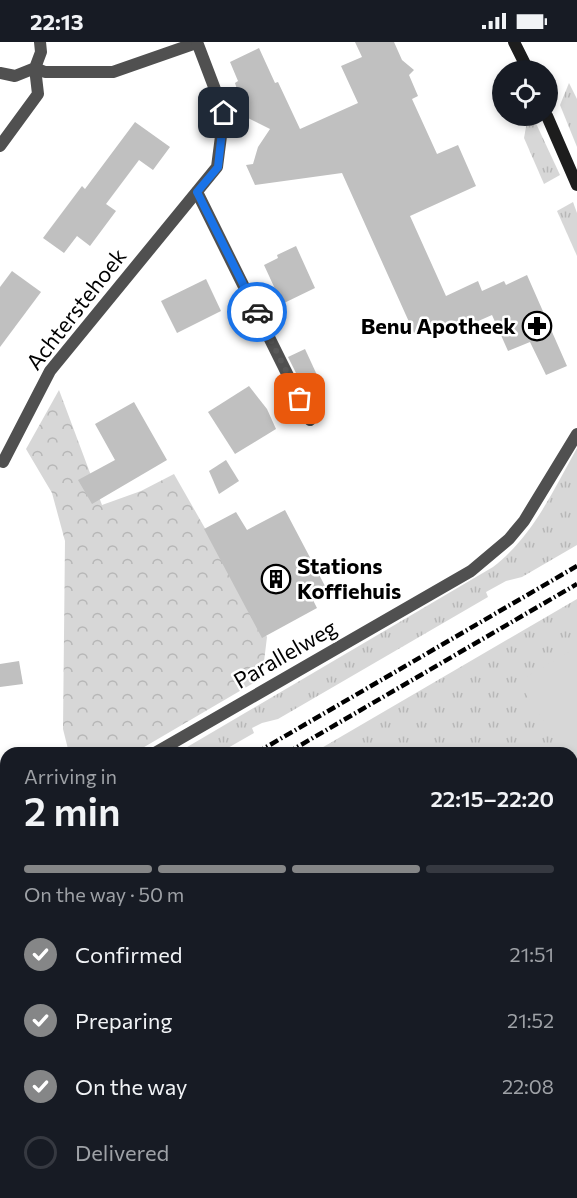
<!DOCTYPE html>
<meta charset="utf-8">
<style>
body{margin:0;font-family:Commissioner,sans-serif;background:#242831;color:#f1f3f6;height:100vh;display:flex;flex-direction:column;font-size:22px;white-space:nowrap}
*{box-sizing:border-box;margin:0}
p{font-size:20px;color:#9ea1a6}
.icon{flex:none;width:33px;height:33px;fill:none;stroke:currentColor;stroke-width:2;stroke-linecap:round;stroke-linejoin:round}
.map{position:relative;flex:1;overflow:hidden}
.sheet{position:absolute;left:0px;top:705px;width:578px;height:452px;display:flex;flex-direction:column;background:#171b24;border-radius:18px 18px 0 0;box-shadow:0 3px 9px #0003}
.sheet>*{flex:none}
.fabs{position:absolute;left:492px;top:18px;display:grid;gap:12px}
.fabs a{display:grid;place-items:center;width:66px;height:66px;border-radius:50%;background:#171b24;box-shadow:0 3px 9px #0003;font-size:30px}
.pin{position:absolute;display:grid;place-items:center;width:51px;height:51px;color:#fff;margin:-26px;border-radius:12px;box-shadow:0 3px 9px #0006}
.courier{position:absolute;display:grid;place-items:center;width:60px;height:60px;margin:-30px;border:4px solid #1a73e8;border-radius:50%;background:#fff;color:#222;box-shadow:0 2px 8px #0007}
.summary em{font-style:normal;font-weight:600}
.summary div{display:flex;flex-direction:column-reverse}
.summary{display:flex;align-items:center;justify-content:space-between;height:102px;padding:0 24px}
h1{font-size:39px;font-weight:600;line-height:45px}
.bar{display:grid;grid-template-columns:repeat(4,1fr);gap:9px 6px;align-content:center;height:72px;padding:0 24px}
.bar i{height:8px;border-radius:4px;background:#363941}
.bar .current{background:#858687}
.bar p{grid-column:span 4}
ol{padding:0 24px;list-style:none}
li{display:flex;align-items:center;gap:18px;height:66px}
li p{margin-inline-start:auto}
li .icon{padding:6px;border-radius:50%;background:#858687;color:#fff;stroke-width:4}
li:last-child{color:#9ea1a6}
li i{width:33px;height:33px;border:3px solid #363941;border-radius:50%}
.status{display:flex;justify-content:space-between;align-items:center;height:42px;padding:0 30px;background:#171b24;direction:ltr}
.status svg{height:16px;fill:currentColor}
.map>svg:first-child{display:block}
.grass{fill:url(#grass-tufts)}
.forest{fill:url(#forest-crowns)}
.pitch{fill:#d7d7d7}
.water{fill:url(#water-rules)}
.building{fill:#c0c0c0}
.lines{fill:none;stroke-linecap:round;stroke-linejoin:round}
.street{stroke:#505050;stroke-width:12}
.secondary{stroke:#1d1d1d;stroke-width:12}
.rail{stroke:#000;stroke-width:4.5;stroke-dasharray:9 3 1.5 3;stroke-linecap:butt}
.done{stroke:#595959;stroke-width:6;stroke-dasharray:0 10.8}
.route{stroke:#1a73e8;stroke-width:8}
.labels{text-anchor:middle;stroke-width:5;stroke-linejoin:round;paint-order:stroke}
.street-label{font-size:22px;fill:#000;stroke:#fff}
.poi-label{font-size:22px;font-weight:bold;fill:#000;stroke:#fff;text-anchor:end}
</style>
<div class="status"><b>22:13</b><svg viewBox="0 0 49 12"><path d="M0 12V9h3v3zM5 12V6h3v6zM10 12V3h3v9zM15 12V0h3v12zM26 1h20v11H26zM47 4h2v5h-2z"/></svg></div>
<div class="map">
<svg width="577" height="1156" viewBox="0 0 577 1156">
<defs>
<pattern id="grass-tufts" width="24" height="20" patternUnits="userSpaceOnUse" patternTransform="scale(1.5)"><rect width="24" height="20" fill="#d7d7d7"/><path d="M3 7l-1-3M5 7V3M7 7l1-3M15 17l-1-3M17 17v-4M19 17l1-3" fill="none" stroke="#b7b7b7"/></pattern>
<pattern id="forest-crowns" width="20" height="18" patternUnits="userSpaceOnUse" patternTransform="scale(1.5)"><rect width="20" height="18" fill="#d7d7d7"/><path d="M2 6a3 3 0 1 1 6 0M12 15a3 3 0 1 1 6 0" fill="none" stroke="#b7b7b7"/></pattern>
<pattern id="water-rules" width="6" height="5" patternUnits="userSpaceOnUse" patternTransform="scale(1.5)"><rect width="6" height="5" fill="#9e9e9e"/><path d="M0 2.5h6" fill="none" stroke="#868686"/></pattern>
</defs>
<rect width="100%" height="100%" fill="#fff"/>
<g class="grass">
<polygon points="569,41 577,57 577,105 560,63"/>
<polygon points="528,74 534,77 560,133 544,142 524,96"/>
<polygon points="573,160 577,171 577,214 557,169"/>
<path d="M577,406V503L522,535L506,539L486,550L488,555L278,677L262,681L252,686L254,691L219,711H177L493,525C533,494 553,449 577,406Z"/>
<polygon points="577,557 577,796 572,797 572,711 313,711"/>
<polygon points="6,809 6,829 3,831 6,834 0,838 0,812"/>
<rect x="572" y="847" width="5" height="39"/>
<polygon points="6,891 6,930 0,933 0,894"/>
</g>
<g class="forest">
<polygon points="59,348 102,463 141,449 174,432 267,595 262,636 134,711 69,711 63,687 65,499 52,451 26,407"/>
<polygon points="6,930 6,992 0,995 0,933"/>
<polygon points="0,1116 6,1116 6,1142 0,1145"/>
</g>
<polygon class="pitch" points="577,605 577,730 572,721 572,711 565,711 518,640"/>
<polygon class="water" points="6,1066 6,1116 0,1116 0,1069"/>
<g class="building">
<polygon points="355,0 394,0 402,18 414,28 409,33 418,54 412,57 437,112 458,103 476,144 410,174 446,254 478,239 482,249 504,239 506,243 527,233 567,324 546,333 530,300 508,309 492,273 449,292 442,279 414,291 342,131 255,143 246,123 253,122 258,105 270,87 246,75 235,41 238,39 230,20 259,6 275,41 278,40 300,87 358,61 341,24 362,15"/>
<polygon points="135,80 170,105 153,128 139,118 106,162 116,169 90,204 77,194 64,211 43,196 82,144 85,147"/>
<polygon points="296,204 315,246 282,262 264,223 278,216 277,213"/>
<polygon points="12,229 41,250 0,305 0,245"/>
<polygon points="206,237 221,269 177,291 161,259"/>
<polygon points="305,307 322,344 306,351 288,315"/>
<polygon points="249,344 267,367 276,387 235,412 208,370"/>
<polygon points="134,360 167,418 92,462 78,438 115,418 95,382"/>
<polygon points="226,418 239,439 219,452 209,429"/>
<polygon points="285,468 325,544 310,552 317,566 262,596 204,487 236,470 247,488"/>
<polygon points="19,619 23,642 0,645 0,622"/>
</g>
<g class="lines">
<g class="street">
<polyline points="0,31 15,34 35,26 41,10 40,0"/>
<polyline points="0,104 38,52 35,26 45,30 113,30 196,1"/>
<polyline points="197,150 310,378"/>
<polyline points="3,420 50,329 217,125 224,71 197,0"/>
<polyline points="155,711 471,529 509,497 524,479 577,392"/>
<polyline points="0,802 6,798"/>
<polyline points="572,1079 577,1078"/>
<polyline points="134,1150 134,1156"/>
</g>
<g class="secondary">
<polyline points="514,0 528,28"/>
<polyline points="547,74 577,143"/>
<polyline points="572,821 577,821"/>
<polyline points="0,1018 6,1015"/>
</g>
<g class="rail">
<polyline points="256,711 577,524"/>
<polyline points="287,711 577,542"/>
<polyline points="0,860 6,857"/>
<polyline points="0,879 6,875"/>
</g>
</g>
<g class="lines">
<polyline class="done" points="257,270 300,357"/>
<polyline class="route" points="224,71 218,125 197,150 257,270"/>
</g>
<defs>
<g id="pharmacy-ring" transform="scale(1.5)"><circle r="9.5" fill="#fff" stroke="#000" stroke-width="1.5"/><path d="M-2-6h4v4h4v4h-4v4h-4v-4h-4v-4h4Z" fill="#000"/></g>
<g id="building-ring" transform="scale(1.5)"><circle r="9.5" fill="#fff" stroke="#000" stroke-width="1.5"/><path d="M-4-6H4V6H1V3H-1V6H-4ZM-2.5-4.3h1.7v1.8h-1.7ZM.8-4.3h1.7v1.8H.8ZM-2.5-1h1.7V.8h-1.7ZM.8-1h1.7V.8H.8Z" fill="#000"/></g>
</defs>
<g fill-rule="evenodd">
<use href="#pharmacy-ring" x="537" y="284"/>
<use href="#building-ring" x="276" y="537"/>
</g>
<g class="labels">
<g class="street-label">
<text transform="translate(76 267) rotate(-52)" y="8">Achterstehoek</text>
<text transform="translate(285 612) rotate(-30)" y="8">Parallelweg</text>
</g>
<g class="poi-label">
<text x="516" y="292">Benu Apotheek</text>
<text x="297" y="532" text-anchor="start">Stations<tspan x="297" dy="25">Koffiehuis</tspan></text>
</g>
</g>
</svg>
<div class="fabs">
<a><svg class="icon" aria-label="locate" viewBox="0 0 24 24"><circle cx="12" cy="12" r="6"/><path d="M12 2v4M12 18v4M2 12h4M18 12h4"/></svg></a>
</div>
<div class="pin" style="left:300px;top:357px;background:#ea580c"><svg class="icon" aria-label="bag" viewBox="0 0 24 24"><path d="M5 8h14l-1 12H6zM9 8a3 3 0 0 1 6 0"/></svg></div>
<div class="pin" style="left:224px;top:71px;background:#1f2937"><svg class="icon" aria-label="home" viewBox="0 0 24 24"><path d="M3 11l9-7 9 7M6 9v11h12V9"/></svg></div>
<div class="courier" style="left:257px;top:270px"><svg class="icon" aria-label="car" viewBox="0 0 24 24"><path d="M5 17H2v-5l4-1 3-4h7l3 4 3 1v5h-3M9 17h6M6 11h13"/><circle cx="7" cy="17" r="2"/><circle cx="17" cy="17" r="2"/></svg></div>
<section class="sheet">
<div class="summary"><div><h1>2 min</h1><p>Arriving in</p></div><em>22:15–22:20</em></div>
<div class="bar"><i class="current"></i><i class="current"></i><i class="current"></i><i></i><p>On the way · 50 m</p></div>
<ol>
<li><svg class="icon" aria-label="check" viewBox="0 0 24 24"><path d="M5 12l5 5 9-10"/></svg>Confirmed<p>21:51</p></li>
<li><svg class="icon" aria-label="check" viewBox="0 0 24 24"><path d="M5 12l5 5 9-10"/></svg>Preparing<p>21:52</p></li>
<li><svg class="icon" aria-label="check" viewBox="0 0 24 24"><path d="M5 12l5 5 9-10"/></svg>On the way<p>22:08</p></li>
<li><i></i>Delivered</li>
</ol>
</section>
</div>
